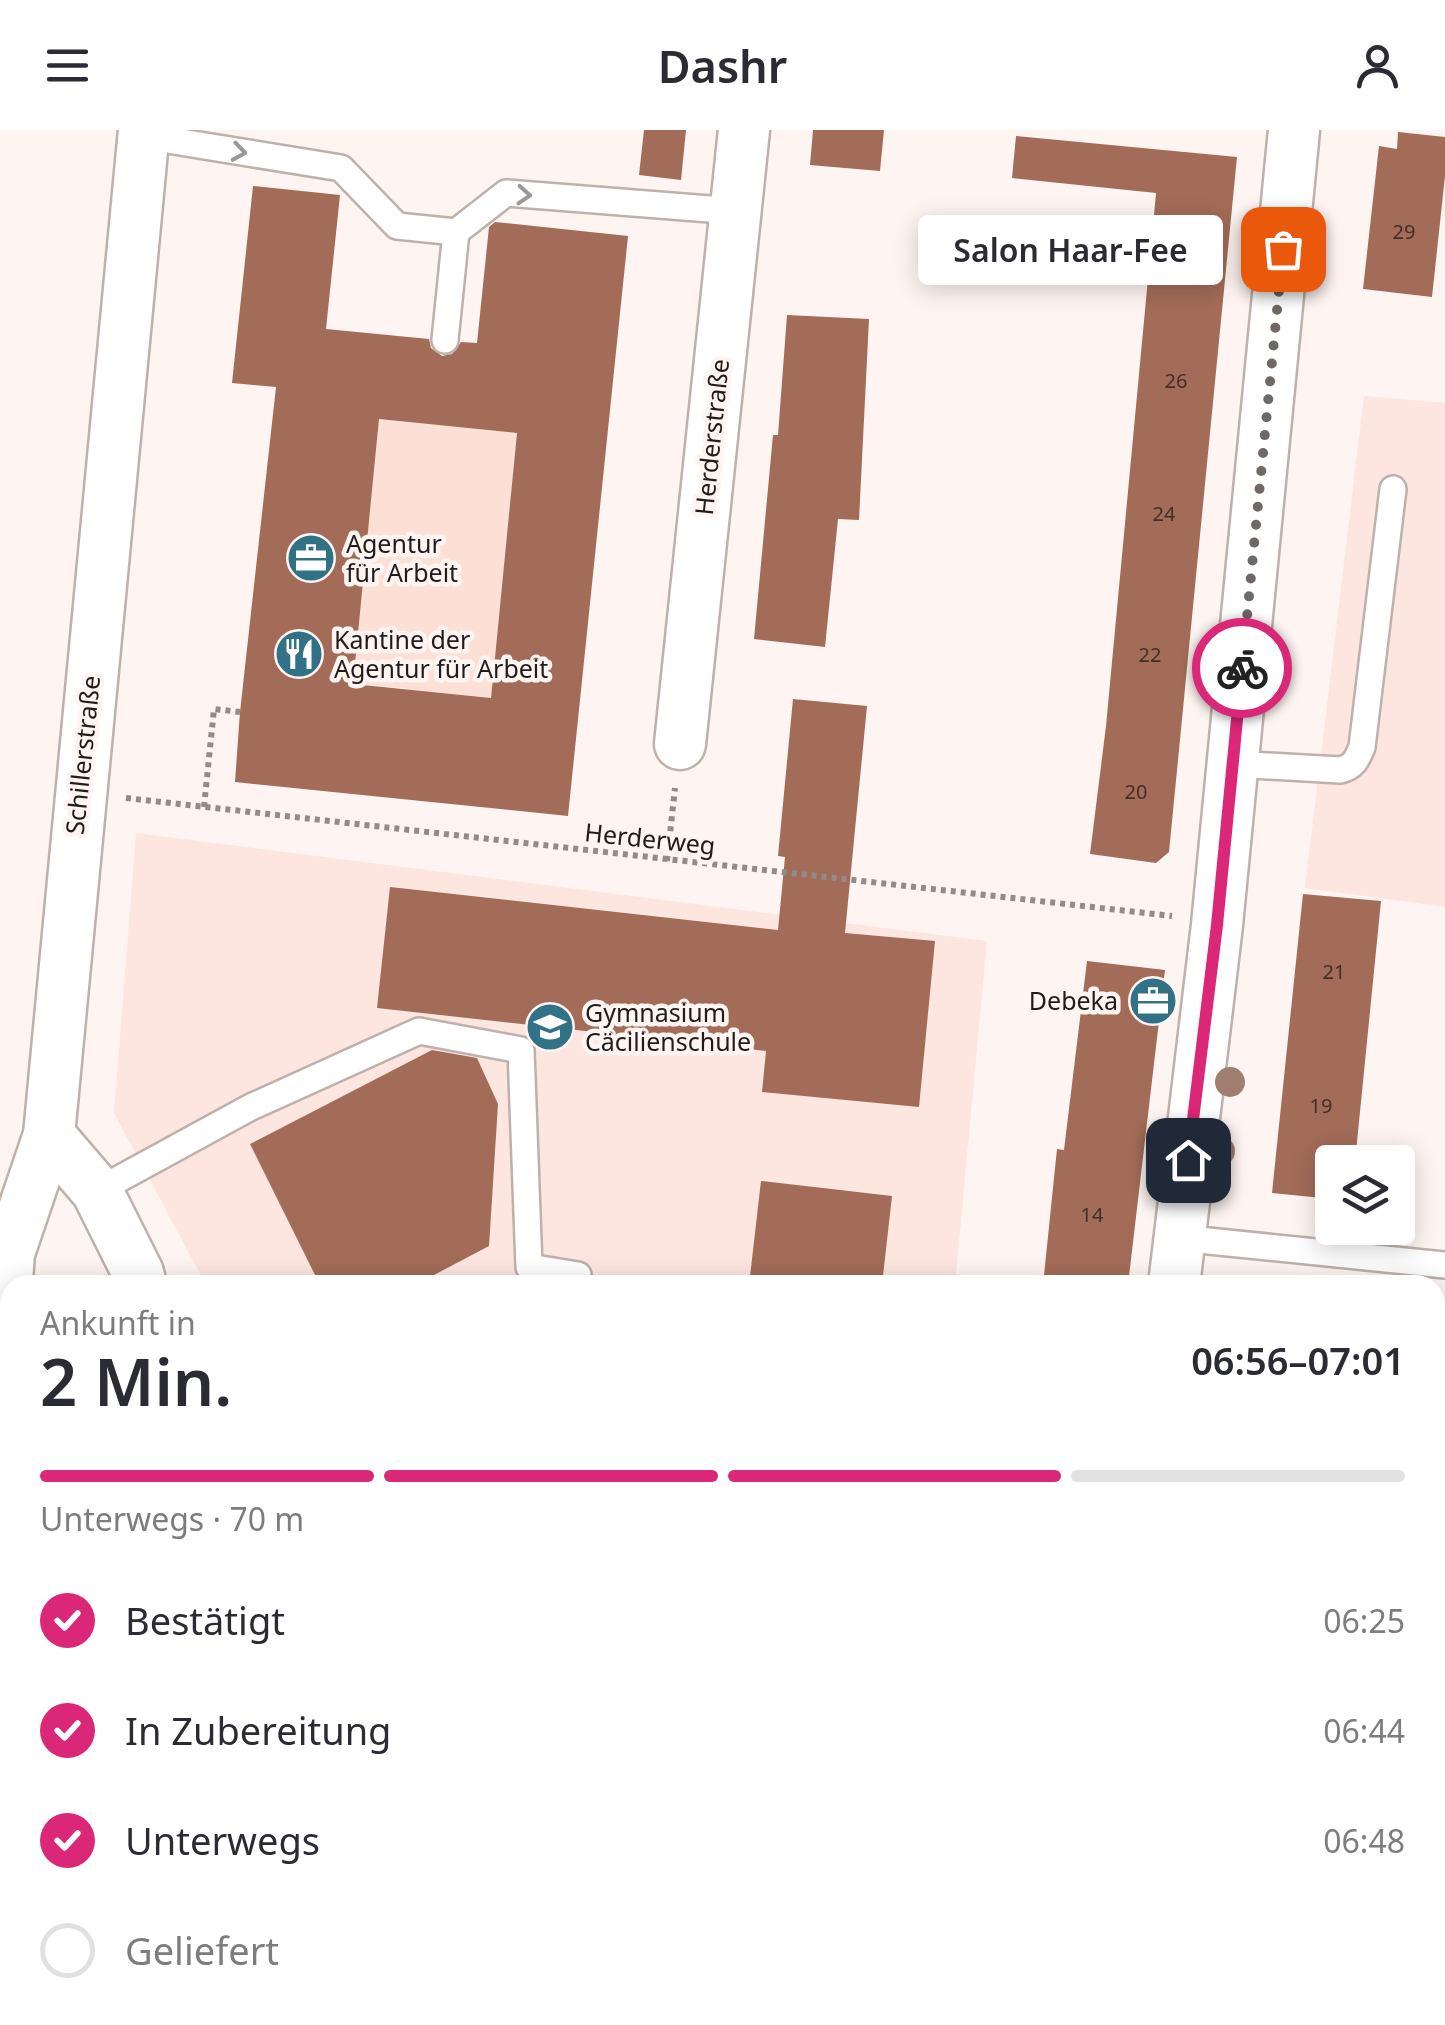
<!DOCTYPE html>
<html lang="de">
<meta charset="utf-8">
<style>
body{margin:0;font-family:"Noto Sans",sans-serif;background:#f7f7f7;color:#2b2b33;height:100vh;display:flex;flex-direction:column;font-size:38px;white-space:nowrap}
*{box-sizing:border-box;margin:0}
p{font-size:32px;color:#7c7c81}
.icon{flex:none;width:55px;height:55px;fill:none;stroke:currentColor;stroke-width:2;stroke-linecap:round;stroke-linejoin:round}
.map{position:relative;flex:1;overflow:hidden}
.side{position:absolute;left:0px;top:1145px;width:1445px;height:750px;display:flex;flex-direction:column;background:#fff;border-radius:30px 30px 0 0;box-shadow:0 5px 25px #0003}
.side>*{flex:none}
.controls{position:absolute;left:1315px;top:1015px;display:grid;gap:20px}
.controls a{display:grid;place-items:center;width:100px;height:100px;border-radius:10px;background:#fff;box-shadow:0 5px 25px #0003;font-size:50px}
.pin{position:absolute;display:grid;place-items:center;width:85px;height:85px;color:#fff;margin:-42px;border-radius:20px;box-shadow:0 5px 15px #0006}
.courier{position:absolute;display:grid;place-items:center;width:100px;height:100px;margin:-50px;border:8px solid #db2777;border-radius:50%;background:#fff;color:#222;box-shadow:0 2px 12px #0007}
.bubble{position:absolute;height:70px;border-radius:10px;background:#fff;box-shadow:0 5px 25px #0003;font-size:32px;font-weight:600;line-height:70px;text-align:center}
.summary em{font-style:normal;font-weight:600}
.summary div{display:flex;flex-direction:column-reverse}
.summary{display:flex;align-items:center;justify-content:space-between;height:170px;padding:0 40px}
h1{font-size:65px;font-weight:600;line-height:75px}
.bar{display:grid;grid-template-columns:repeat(4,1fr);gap:15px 10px;align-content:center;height:120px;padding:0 40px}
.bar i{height:12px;border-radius:8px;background:#e1e1e2}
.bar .on{background:#db2777}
.bar p{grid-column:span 4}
ol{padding:0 40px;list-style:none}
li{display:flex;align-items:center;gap:30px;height:110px}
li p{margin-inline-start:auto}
li .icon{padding:10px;border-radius:50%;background:#db2777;color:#fff;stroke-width:4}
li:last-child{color:#7c7c81}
li i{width:55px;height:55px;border:5px solid #e1e1e2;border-radius:50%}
header{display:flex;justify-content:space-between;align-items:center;height:130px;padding:0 40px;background:#fff;font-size:45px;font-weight:600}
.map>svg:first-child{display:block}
.built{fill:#fce6df}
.green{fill:#fce0d6}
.building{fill:#a26c58;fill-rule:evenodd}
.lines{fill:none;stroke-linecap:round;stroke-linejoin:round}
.lane-casing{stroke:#beb1ac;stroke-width:30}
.street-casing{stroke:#beb1ac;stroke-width:55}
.secondary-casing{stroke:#beb1ac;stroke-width:60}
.path{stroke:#928b88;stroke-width:6;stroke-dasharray:5 5;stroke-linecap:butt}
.lane{stroke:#fff;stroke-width:25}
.street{stroke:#fff;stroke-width:50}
.secondary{stroke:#f8dacf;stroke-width:55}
.tree{fill:#a07f71}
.oneway{stroke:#9b9998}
.done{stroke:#6e6866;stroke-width:10;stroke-dasharray:0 18}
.route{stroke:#db2777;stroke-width:12}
.labels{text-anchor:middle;stroke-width:9;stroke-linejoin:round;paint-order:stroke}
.number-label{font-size:20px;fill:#41302a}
.street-label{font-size:25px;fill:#211c1a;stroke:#fef5f2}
.poi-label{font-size:25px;fill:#211c1a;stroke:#fef5f2;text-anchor:start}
</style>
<header><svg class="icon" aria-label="menu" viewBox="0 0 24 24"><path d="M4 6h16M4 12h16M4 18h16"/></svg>Dashr<svg class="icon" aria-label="person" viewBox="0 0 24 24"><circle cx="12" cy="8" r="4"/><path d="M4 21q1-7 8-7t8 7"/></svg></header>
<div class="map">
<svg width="1445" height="1895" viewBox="0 0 1445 1895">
<rect width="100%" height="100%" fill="#fef5f2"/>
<g class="built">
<polygon points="1364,266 1445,273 1445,777 1305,758"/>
<polygon points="136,703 987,811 955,1155 206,1155 114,983"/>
</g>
<g class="green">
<polygon points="379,289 517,303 491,568 353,553"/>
<polygon points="1435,1288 1445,1289 1445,1592 1441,1592 1435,1657"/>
<polygon points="226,1885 368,1885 375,1895 228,1895"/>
<polygon points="577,1885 1078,1885 1078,1895 584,1895"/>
</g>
<g class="building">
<polygon points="644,0 686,0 681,50 639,45"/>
<polygon points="813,0 884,0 880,41 810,35"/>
<polygon points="1398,2 1445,7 1445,46 1432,167 1363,159 1379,16 1397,19"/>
<polygon points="1016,6 1237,27 1169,722 1156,733 1090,724 1106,596 1156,63 1012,48"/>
<path d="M253,56L340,65L326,199L429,209L431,218L442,226L452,224L461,212L477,213L489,97L495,92L628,106L568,686L235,652L240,582L276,257L232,253ZM379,289L517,303L491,568L353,554Z"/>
<polygon points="787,185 869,189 859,390 838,389 825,517 754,509 773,305 778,305"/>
<polygon points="793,569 867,576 845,803 935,811 919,977 762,962 766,921 377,878 390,757 778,800 785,727 778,726"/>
<polygon points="1303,764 1381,771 1355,1032 1332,1032 1332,1069 1272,1063"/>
<polygon points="1087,831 1165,840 1128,1155 1043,1155 1057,1019 1064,1020"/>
<polygon points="432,920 477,928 498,974 489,1116 415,1155 320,1155 250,1014"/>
<polygon points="761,1051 892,1066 882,1155 749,1155"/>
</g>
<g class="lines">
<g class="lane-casing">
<g id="lane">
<polyline points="143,6 341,38 397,96 456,102 506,63 735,81"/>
<polyline points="445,210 456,102"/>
<path d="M1233,634L1340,640C1354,637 1357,629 1362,617L1393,359"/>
<polyline points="97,1061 251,977 419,901 521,920 529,1137 578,1145"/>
<polyline points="1179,1108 1445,1135"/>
</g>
</g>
<g class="street-casing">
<g id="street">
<polyline points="680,614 744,0"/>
<polyline points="49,1005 97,1061 138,1143 141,1155"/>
<polyline points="1174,1155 1217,795 1294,0"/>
<polyline points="0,1245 9,1123 49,1005 144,0"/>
<polyline points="550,1885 556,1895"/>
<polyline points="1135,1885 1135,1895"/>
</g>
</g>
<g class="secondary-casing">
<g id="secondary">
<polyline points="0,1586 10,1587"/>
<polyline points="1435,1733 1445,1734"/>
</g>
</g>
<g class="path">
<polyline points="126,668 1172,786"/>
<polyline points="204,677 214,579 240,582"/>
<polyline points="667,731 675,658"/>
</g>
<use href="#lane" class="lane"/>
<use href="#street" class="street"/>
<use href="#secondary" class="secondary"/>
</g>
<g class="tree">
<circle cx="1230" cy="952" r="15"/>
<circle cx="1220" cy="1021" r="15"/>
</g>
<defs><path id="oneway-chevron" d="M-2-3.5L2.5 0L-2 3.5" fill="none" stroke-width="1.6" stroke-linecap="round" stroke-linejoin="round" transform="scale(2.5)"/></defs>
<g class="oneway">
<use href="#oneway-chevron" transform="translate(239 22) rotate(9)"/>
<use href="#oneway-chevron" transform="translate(524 65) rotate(4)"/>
</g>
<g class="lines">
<polyline class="done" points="1242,538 1283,119"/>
<polyline class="route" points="1188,1030 1217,795 1242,538"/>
</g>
<defs>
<g id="office-disc" transform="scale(2.5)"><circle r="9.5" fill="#327286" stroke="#fef5f2"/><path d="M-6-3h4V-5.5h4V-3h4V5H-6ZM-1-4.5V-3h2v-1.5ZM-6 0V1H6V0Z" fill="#fff"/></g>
<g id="restaurant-disc" transform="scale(2.5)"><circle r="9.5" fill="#327286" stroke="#fef5f2"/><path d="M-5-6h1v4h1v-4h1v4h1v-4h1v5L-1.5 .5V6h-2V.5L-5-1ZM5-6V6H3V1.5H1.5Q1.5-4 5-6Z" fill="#fff"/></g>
<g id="school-disc" transform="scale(2.5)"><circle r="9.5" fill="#327286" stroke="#fef5f2"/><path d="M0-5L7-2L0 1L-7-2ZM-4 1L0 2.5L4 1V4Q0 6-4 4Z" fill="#fff"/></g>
</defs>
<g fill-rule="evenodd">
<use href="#office-disc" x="311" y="428"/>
<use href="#restaurant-disc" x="299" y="524"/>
<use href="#office-disc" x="1153" y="871"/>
<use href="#school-disc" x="550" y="897"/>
</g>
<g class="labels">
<g class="number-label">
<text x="1404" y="109">29</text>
<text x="1176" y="258">26</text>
<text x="1164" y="391">24</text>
<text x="1150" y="532">22</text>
<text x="1136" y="669">20</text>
<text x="1334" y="849">21</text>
<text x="1321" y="983">19</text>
<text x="1092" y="1092">14</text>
</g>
<g class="street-label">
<text transform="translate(712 307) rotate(-84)" y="9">Herderstraße</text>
<text transform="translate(83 625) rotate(-84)" y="9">Schillerstraße</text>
<text transform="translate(650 709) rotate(6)" y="9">Herderweg</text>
</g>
<g class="poi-label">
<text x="346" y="423">Agentur<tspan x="346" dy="29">für Arbeit</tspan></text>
<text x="334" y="519">Kantine der<tspan x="334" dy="29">Agentur für Arbeit</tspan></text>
<text x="1118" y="880" text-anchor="end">Debeka</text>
<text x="585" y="892">Gymnasium<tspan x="585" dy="29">Cäcilienschule</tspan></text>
</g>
</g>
</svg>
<div class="controls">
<a><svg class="icon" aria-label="layers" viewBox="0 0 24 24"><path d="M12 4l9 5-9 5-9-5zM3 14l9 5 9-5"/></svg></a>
</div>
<div class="pin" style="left:1283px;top:119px;background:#ea580c"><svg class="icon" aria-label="bag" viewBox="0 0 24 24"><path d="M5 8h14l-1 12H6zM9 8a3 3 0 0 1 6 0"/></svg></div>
<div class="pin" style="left:1188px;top:1030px;background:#1f2937"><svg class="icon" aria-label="home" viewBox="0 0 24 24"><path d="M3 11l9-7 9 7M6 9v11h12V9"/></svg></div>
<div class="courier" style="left:1242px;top:538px"><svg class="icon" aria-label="bike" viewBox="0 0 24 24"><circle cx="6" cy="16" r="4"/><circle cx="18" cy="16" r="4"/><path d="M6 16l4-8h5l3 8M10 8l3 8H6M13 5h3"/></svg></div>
<div class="bubble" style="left:918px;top:85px;width:305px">Salon Haar-Fee</div>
<section class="side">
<div class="summary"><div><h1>2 Min.</h1><p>Ankunft in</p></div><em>06:56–07:01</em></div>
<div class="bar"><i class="on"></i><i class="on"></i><i class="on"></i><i></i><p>Unterwegs · 70 m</p></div>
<ol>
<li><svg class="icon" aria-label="check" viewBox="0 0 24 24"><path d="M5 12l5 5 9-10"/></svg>Bestätigt<p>06:25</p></li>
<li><svg class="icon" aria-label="check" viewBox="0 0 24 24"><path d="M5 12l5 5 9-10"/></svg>In Zubereitung<p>06:44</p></li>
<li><svg class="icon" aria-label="check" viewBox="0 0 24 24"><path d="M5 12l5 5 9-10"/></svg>Unterwegs<p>06:48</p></li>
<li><i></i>Geliefert</li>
</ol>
</section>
</div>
